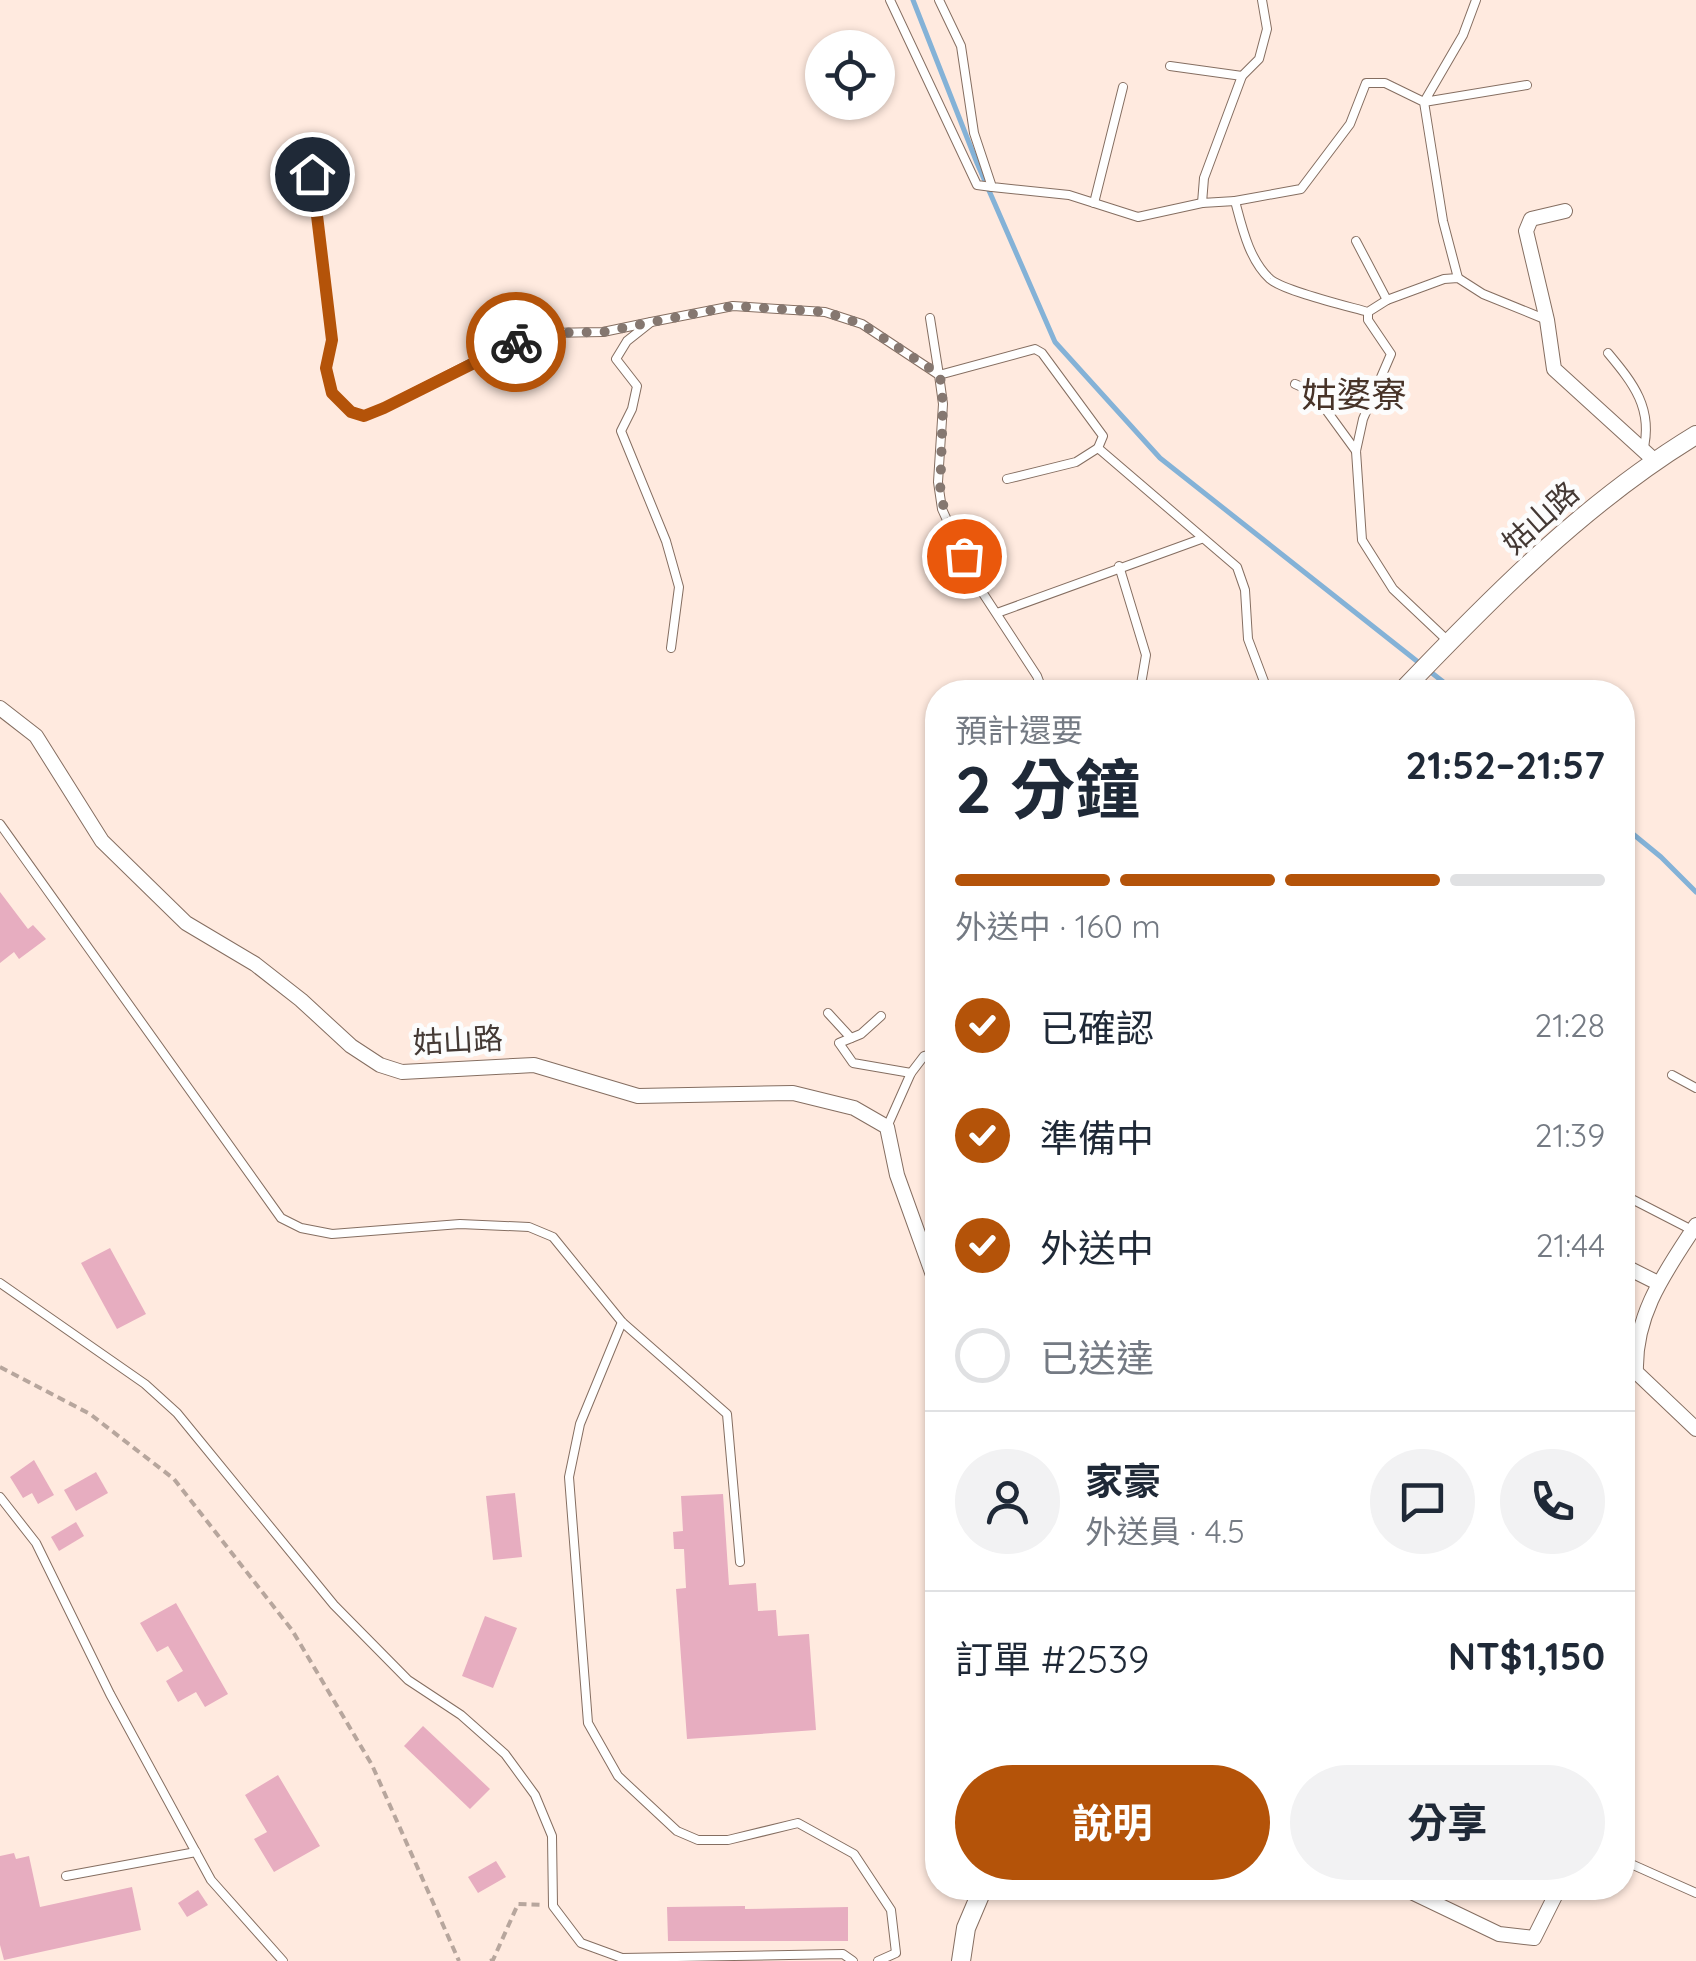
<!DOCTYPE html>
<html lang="zh-TW">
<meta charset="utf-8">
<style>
body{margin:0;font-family:Quicksand,"Noto Sans TC",sans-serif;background:#f2f2f3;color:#1f2937;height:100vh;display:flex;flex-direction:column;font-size:38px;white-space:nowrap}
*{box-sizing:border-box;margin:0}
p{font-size:32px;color:#747a83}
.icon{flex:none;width:55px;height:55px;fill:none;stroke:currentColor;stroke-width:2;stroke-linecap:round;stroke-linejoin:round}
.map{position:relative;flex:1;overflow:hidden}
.sheet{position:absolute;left:925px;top:680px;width:710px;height:1220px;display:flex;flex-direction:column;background:#fff;border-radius:40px;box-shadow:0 2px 8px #0004}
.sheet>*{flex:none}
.tools{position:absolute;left:805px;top:30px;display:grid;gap:20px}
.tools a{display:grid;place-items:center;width:90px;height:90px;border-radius:50%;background:#fff;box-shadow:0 2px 8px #0004;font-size:50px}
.pin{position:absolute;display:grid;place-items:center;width:85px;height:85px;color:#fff;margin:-42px;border:5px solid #fff;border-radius:50%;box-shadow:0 2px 10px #0007}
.courier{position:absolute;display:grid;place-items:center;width:100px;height:100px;margin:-50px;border:8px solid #b45309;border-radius:50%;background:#fff;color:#222;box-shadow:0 2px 12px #0007}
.headline em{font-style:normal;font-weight:700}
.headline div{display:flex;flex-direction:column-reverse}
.headline{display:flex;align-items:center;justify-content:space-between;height:170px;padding:0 30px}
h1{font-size:65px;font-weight:700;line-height:75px}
.bar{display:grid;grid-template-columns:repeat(4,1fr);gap:15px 10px;align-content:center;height:120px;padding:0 30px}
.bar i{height:12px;border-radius:8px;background:#e0e1e3}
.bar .on{background:#b45309}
.bar p{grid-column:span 4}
.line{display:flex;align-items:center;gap:25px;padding:0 30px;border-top:2px solid #e0e1e3}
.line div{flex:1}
.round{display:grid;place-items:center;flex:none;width:105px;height:105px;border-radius:52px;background:#f2f2f3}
ol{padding:0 30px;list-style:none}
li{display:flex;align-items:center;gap:30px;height:110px}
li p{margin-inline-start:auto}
li .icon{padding:10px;border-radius:50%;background:#b45309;color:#fff;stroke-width:4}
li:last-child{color:#747a83}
li i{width:55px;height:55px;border:5px solid #e0e1e3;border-radius:50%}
.action{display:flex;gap:20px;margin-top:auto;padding:20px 30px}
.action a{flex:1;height:115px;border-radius:60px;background:#b45309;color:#fff;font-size:40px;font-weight:700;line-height:115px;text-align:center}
.action a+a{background:#f2f2f3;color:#1f2937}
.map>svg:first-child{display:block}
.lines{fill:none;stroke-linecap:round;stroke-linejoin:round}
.stream{stroke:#84b2d7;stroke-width:5}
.building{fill:#e7adc0}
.service-casing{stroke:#856e61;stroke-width:10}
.minor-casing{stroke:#856e61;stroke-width:16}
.tertiary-casing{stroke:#856e61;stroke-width:20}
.path{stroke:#b7a69d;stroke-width:4;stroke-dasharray:8 5;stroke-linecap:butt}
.service{stroke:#fff;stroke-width:8}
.minor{stroke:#fff;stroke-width:14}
.tertiary{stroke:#fff;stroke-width:18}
.done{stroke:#857770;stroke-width:10;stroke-dasharray:0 18}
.route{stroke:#b45309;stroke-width:12}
.labels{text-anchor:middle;stroke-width:10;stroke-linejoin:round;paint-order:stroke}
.street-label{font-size:30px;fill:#443934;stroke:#fcfcfc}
.quarter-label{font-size:35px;fill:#473328;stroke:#fcfcfc}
</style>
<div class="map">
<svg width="1696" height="1961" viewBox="0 0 1696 1961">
<rect width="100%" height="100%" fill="#ffeadf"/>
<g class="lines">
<g class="stream">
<polyline points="913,0 977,163 1055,342 1160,458 1456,692"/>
<polyline points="1622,825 1661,857 1696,892"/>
</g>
</g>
<g class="building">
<polygon points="0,892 28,929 33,925 46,939 19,959 14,952 0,963"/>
<polygon points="110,1248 146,1314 117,1329 81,1263"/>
<polygon points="34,1460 54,1495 38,1504 32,1493 23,1498 10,1477"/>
<polygon points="96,1472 108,1493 76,1511 64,1490"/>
<polygon points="515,1493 522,1557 493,1560 486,1496"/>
<polygon points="723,1494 729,1585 756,1583 758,1611 776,1610 778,1636 809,1634 816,1730 687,1739 676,1589 686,1588 684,1549 674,1549 673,1532 683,1531 681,1496"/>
<polygon points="76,1522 84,1536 59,1551 51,1537"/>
<polygon points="176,1603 228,1694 205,1707 196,1692 178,1702 166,1681 183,1671 168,1646 157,1652 140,1623"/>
<polygon points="485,1616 517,1628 493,1688 462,1676"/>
<polygon points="423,1726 490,1789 470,1809 404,1746"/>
<polygon points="278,1775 320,1846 274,1872 254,1839 267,1832 245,1795"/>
<polygon points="14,1853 16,1859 29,1856 40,1907 132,1887 141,1930 4,1960 0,1945 0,1856"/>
<polygon points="496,1861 506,1877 478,1893 468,1877"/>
<polygon points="198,1890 208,1905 187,1917 178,1903"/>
<polygon points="745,1906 745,1909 848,1907 848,1941 668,1941 667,1907"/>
</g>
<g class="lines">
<g class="service-casing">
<g id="service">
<polyline points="890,0 977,185 992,187"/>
<polyline points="939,0 961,46 974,133 992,187 1069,195 1138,217 1202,203"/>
<path d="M1262,0L1267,29L1259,59L1242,76L1204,178L1202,203L1235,201C1242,227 1249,260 1270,279C1284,291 1347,306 1368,312L1387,300L1444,279L1458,278L1483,294L1547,320"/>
<polyline points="1476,0 1463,35 1424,102 1527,85"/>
<polyline points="1170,66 1242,76"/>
<polyline points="312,174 332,340 326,368 332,393 351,412 364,416 384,408 509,344 546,333 603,332 651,322 627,341 616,359 637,386 632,409 621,431 666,541 679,587 671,648"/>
<polyline points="1235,201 1301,189 1350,124 1366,83 1385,83 1424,102 1443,221 1458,278"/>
<polyline points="1094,203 1123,87"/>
<polyline points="1356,241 1387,300"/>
<polyline points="1368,312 1368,320 1391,354 1363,419 1356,451 1362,540 1393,589 1448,641"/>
<polyline points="930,318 939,375 1035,349 1042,353 1103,436 1098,448"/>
<polyline points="651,322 733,306 825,312 862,324 939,375 943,404 938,482 942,509 973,578 1037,676 1043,692"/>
<path d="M1608,353C1633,383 1654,409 1643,451"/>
<polyline points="1295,384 1313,392 1356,451"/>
<polyline points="1007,479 1076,462 1098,448 1237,567 1245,590 1248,639 1268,692"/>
<polyline points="1119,566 1146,655 1140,690"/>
<polyline points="997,613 1201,539"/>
<polyline points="0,824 281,1218 301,1228 332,1234 460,1224 529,1227 553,1237 622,1322 727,1414 740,1562"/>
<polyline points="828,1013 851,1038"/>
<polyline points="881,1016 861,1034 839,1043 853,1063 911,1073"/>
<polyline points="1672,1075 1696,1088"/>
<polyline points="887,1127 911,1073 924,1056 938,1052"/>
<polyline points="1622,1194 1692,1230"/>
<polyline points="0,1283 145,1384 177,1413 334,1605 408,1680 461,1715 505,1754 535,1795 552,1836 553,1906 581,1943 622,1958 843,1954 853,1961"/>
<polyline points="622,1322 580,1424 569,1477 588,1723 618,1776 677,1831 698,1840 728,1840 798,1823 854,1854 891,1910 896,1953 878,1961"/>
<polyline points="0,1497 36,1543 110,1694 211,1880 283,1961"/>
<polyline points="1631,1864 1696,1893"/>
<polyline points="66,1876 196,1852"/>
</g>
</g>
<g class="minor-casing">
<g id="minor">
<polyline points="1565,211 1531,219 1526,231 1547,320 1554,369 1654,460"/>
<polyline points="0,708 36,736 102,841 186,923 255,964 301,1000 351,1046 380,1065 402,1072 534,1065 638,1096 793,1093 854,1108 887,1127 897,1175 938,1289"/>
<path d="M1696,1225C1666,1271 1634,1314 1636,1372L1696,1429"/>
<polyline points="1622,1265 1658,1283"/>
<polyline points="1403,1888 1499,1934 1534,1938 1559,1888"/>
</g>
</g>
<g class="tertiary-casing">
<g id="tertiary">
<path d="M1401,692C1491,598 1584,503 1696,435"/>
<polyline points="961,1961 966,1928 983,1888"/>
</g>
</g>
<g class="path">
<polyline points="0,1367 90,1414 174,1479 292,1630 372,1765 459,1961"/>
<polyline points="490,1961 493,1960 518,1904 544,1905"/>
</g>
<use href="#service" class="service"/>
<use href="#minor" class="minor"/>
<use href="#tertiary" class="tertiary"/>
</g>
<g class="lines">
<polyline class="done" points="516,342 546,333 603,332 733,306 825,312 862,324 940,375 943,404 940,497 964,556"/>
<polyline class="route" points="312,174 332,340 326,368 332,393 351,412 364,416 384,408 516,342"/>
</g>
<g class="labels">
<g class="street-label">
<text transform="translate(1541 518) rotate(-42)" y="10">姑山路</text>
<text transform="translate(458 1041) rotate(-3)" y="10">姑山路</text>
</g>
<g class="quarter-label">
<text x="1354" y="407">姑婆寮</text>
</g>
</g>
</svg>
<div class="tools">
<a><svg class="icon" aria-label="locate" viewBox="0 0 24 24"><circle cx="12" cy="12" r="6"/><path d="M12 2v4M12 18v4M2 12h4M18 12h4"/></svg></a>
</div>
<div class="pin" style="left:964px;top:556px;background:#ea580c"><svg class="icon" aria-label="bag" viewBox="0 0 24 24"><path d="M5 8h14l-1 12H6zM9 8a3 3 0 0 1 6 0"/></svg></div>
<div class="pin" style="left:312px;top:174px;background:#1f2937"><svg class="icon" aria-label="home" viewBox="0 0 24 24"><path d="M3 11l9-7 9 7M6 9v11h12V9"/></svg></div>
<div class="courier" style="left:516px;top:342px"><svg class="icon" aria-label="bike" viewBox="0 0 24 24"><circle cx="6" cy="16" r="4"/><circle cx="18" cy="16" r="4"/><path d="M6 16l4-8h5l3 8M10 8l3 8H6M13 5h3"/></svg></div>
<section class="sheet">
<div class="headline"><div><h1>2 分鐘</h1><p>預計還要</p></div><em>21:52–21:57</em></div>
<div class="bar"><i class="on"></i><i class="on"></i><i class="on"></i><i></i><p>外送中 · 160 m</p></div>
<ol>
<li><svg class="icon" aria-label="check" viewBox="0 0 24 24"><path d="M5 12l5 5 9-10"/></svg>已確認<p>21:28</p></li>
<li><svg class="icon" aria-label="check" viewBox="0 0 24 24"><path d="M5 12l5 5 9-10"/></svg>準備中<p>21:39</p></li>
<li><svg class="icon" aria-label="check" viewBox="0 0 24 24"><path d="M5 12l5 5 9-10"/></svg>外送中<p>21:44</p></li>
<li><i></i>已送達</li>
</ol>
<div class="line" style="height:180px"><a class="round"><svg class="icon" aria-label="person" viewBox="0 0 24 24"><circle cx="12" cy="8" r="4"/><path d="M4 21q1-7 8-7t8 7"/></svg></a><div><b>家豪</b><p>外送員 · 4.5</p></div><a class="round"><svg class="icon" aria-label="chat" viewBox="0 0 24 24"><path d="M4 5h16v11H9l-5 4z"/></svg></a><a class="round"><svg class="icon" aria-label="phone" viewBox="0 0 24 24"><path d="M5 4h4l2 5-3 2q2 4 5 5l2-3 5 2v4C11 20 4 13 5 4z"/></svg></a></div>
<div class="line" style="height:130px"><div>訂單 #2539</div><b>NT$1,150</b></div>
<div class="action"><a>說明</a><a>分享</a></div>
</section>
</div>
